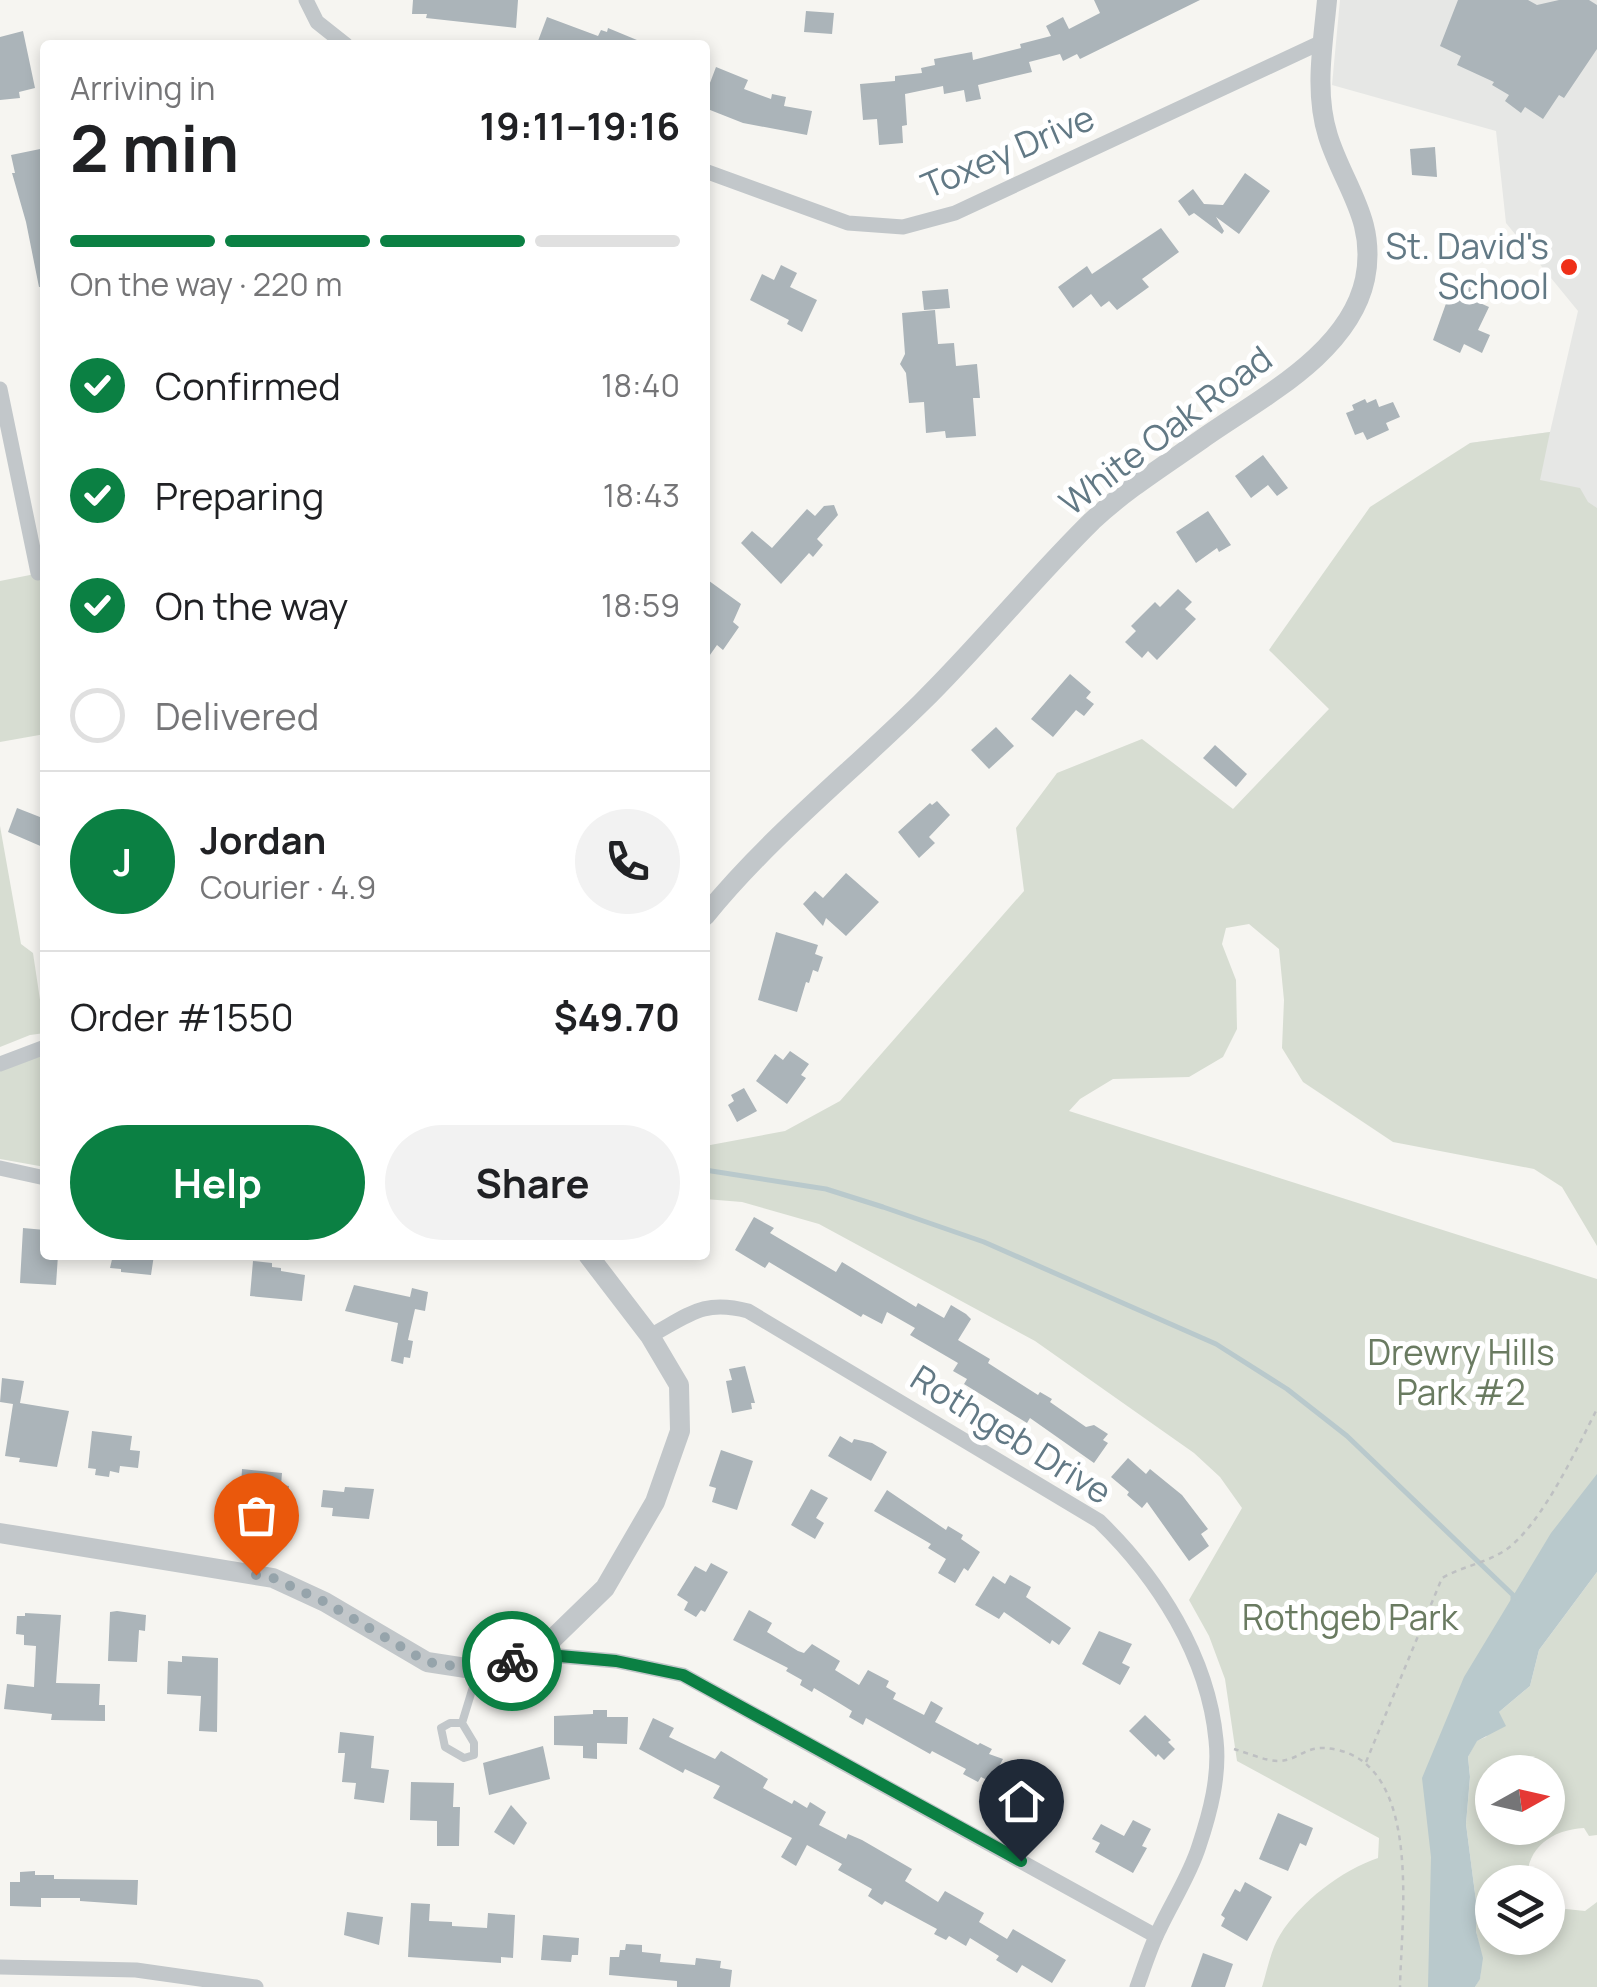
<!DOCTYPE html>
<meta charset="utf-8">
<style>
body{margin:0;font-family:Manrope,sans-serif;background:#f2f2f2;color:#202124;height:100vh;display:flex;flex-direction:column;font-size:38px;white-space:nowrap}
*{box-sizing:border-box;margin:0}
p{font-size:32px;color:#757577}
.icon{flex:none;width:55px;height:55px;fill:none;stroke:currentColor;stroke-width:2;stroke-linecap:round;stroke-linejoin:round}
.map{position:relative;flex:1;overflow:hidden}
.drawer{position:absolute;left:40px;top:40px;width:670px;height:1220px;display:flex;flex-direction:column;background:#fff;border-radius:10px;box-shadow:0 5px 15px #0003}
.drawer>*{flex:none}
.needle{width:65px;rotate:82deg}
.controls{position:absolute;left:1475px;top:1755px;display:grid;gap:20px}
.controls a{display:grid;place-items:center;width:90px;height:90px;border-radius:50%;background:#fff;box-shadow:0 5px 15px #0003;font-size:50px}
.pin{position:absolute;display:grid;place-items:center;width:85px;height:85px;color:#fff;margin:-102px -42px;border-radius:50% 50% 50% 0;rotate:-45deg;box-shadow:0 0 10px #0007}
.pin .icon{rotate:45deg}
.courier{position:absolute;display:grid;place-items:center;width:100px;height:100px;margin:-50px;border:8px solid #0b8043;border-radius:50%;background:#fff;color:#222;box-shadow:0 2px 12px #0007}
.overview em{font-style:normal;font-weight:700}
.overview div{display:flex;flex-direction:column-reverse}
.overview{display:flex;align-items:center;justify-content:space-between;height:170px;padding:0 30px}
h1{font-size:65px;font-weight:700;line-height:75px}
.bar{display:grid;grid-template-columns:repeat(4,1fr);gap:15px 10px;align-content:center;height:120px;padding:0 30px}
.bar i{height:12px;border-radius:8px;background:#e0e0e0}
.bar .current{background:#0b8043}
.bar p{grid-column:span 4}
.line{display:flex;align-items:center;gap:25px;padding:0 30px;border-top:2px solid #e0e0e0}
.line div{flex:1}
.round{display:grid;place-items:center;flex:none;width:105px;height:105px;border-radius:52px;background:#f2f2f2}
ol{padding:0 30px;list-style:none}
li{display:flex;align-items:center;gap:30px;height:110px}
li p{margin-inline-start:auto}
li .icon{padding:10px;border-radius:50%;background:#0b8043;color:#fff;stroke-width:4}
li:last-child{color:#757577}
li i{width:55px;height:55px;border:5px solid #e0e0e0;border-radius:50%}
.action{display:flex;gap:20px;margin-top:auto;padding:20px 30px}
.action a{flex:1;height:115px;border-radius:60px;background:#0b8043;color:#fff;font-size:40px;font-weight:700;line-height:115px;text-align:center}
.action a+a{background:#f2f2f2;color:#202124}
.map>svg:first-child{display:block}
.built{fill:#e6e7e5}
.green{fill:#d7ddd2;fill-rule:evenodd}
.water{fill:#b9c9cc}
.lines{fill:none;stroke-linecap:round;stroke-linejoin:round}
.stream{stroke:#b9c9cc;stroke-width:5}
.building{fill:#abb4b9}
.path{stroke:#bec0c2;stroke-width:2.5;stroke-dasharray:5 5;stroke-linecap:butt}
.service{stroke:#c2c7ca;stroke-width:8}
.minor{stroke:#c2c7ca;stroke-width:15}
.tertiary{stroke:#c2c7ca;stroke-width:20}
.done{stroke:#96a4ab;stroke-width:10;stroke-dasharray:0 18}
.route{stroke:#0b8043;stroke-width:12}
.poi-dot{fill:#ef2f18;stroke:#fff;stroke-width:4}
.labels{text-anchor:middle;stroke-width:10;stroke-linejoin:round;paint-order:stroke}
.street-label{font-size:35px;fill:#627985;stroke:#fff}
.poi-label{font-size:35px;fill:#627985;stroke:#fff;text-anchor:end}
.park-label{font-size:35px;fill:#6a7b61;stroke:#fff}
</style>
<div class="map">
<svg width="1597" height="1987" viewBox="0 0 1597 1987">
<rect width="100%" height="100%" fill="#f6f5f1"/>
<polygon class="built" points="1340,0 1597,0 1597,575 1470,443 1550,432 1578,311 1506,223 1496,131 1332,85"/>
<g class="green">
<path d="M1550,432L1540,480L1580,488L1588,502L1597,508V1246L1562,1187L1534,1169L1393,1142L1303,1082L1282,1048L1284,1000L1279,949L1249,924L1226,928L1222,944L1236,980L1237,1029L1223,1057L1189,1077L1113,1079L1080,1099L1069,1111L1597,1279V1503L1460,1701L1447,1987H1262C1267,1971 1271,1949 1280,1935C1300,1902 1342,1870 1378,1858L1379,1838L1237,1761L1225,1679L1209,1636L1189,1600L1242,1508L1220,1477L1194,1453L1035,1341L819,1224L742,1202L705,1199V1146L785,1131L840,1101L1024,891L1016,828L1057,773L1142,739L1233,809L1329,709L1269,650L1370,507L1470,443Z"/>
<polygon points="45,572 45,734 0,742 0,581"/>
<polygon points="0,826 21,944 33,953 45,1033 30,1035 0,1047"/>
<polygon points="45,1055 45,1167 0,1159 0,1069"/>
<path d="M1597,1572V1835L1589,1836L1584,1828C1551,1830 1526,1848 1527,1882H1492V1938H1548L1549,1915L1566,1909L1585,1911L1597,1902V1987H1475L1480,1978L1482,1958L1476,1931L1477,1909L1466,1824L1470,1777L1468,1757L1476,1741L1486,1737L1499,1712L1530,1686L1539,1650ZM1492,1772H1548V1828H1492Z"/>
</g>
<polygon class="water" points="1597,1474 1597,1572 1539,1650 1530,1686 1499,1712 1506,1726 1477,1741 1468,1757 1470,1777 1466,1824 1477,1909 1476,1931 1483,1958 1480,1979 1475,1987 1428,1987 1431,1857 1422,1778 1464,1677 1551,1533"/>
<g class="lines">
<polyline class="stream" points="705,1170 826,1189 883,1207 984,1242 1216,1344 1287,1389 1347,1436 1513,1595 1513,1599"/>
</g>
<g class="building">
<polygon points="413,0 518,0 516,28 426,18 427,14 412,14"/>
<polygon points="1094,0 1200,0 1080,59 1077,54 1063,61 1060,54 1029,62 1032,72 978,85 981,99 966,102 964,90 944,94 943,86 905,94 907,125 902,126 903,143 879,145 877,119 863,120 860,84 895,81 895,76 922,73 921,68 935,65 934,59 972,52 973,60 1021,48 1020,44 1051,36 1046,26 1063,17 1069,29 1100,13"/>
<polygon points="1458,0 1528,0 1537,5 1559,0 1589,0 1597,5 1597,49 1564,98 1559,95 1543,119 1525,107 1521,113 1505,101 1509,95 1492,85 1494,82 1457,65 1461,56 1440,46"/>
<polygon points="806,11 834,13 832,34 804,32"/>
<polygon points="547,17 598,36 601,30 607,32 608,28 649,45 550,45 538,41"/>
<polygon points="23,31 35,88 19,92 20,98 0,100 0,37"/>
<polygon points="716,67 748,80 744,89 771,99 772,94 786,97 784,106 812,111 807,135 743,123 705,108 705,96"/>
<polygon points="1435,147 1437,177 1412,175 1410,149"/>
<polygon points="45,148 45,172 42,172 45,189 45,287 39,287 26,222 12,173 15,173 11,155"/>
<polygon points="1245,173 1270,191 1239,234 1216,217 1224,231 1222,234 1194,213 1189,216 1178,201 1193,189 1204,204 1223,205"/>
<polygon points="1161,228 1179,252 1142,279 1149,287 1117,310 1109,301 1101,307 1091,294 1073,308 1058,287 1087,266 1092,274"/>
<polygon points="781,265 797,273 790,287 817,300 802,332 787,324 789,320 750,300 762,274 774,280"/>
<polygon points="1466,275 1482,282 1478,289 1485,292 1480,303 1489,307 1478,330 1490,335 1482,353 1464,344 1460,353 1433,340 1449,295 1459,280 1463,282"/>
<polygon points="948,289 950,308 924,310 922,291"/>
<polygon points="935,310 938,344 954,343 956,366 977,364 980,398 973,398 976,436 946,438 945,431 926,433 924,402 909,403 906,373 900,364 905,354 902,313"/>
<polygon points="1365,399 1367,403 1376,399 1379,407 1393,402 1400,417 1386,423 1389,430 1367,440 1363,432 1355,435 1346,413 1354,410 1352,405"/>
<polygon points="1263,455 1288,488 1277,496 1268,485 1251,498 1235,476"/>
<polygon points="834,505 838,515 817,539 823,545 813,557 809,553 781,584 741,543 752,531 772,548 807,509 815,516 824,506"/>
<polygon points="1208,511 1231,545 1219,552 1217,548 1196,563 1176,532"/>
<polygon points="705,578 741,604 733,622 739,627 723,650 717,645 705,662"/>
<polygon points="1178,589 1192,602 1185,609 1196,619 1157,660 1148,651 1142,658 1125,642 1136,631 1131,626 1155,602 1160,607"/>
<polygon points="1070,674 1091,692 1086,698 1094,704 1084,716 1076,710 1053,737 1031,719"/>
<polygon points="996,727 1014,746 989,769 971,750"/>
<polygon points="1215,745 1247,774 1236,787 1203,758"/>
<polygon points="937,801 950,815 929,837 935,843 919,858 898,832 930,803 932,805"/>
<polygon points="17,808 45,819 45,848 8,832"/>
<polygon points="846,873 879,902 846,936 826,918 823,926 803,904 815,891 823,898"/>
<polygon points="776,932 818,945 815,954 823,957 818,972 813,970 809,983 806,982 797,1012 758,1000"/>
<polygon points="790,1051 809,1064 801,1075 806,1078 787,1104 756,1081 775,1054 783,1060"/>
<polygon points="744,1088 757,1111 737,1122 728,1105 734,1101 731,1095"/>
<polygon points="754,1217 774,1228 770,1233 836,1272 842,1262 916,1307 918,1303 944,1318 951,1305 966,1314 971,1319 958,1340 990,1359 988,1363 1038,1395 1040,1392 1052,1399 1050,1402 1086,1427 1094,1425 1108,1434 1103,1440 1108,1443 1094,1463 1030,1418 1027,1423 964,1384 967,1379 953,1371 958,1363 910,1335 915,1328 887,1312 882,1324 863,1314 861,1317 769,1262 765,1268 735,1250"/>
<polygon points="23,1228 45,1230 45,1255 58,1255 56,1285 20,1283"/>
<polygon points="113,1255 154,1255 151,1275 121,1272 121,1269 110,1268"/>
<polygon points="253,1261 272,1263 272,1267 281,1268 281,1271 305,1275 302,1301 250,1296"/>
<polygon points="354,1285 410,1297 412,1288 428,1292 425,1311 415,1309 408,1340 413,1341 410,1358 404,1357 403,1364 391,1361 398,1323 345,1311"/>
<polygon points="745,1366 755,1403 751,1403 752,1409 732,1413 726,1381 732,1380 729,1369"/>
<polygon points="2,1378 24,1381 20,1403 69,1411 57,1467 19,1462 20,1458 5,1456 13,1404 0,1402"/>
<polygon points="92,1431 132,1436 130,1450 140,1451 138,1468 120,1466 119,1473 110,1471 109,1477 95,1475 96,1469 88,1468"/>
<polygon points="840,1436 852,1443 854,1439 872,1443 887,1452 871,1481 828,1456"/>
<polygon points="721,1450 753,1461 737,1510 712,1502 716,1488 709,1486"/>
<polygon points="1128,1458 1146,1474 1150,1469 1182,1495 1208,1529 1201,1534 1209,1546 1189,1561 1147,1502 1142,1508 1127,1495 1129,1492 1111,1477"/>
<polygon points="242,1469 282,1473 281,1485 289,1486 286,1517 252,1513 255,1487 241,1485"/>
<polygon points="345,1487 374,1489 369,1519 332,1516 333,1508 321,1507 323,1490 344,1492"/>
<polygon points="811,1489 828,1498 816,1518 824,1523 815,1539 791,1525"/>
<polygon points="887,1490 946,1530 948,1526 963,1535 961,1539 980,1552 968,1571 964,1568 955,1583 938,1573 946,1559 928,1548 931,1544 874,1511"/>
<polygon points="711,1563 728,1572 705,1612 701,1610 696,1617 684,1610 688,1602 677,1595 695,1566 706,1572"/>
<polygon points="1010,1575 1031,1587 1026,1597 1071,1628 1059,1645 1052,1640 1050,1644 1004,1612 999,1619 975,1605 993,1576 1005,1584"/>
<polygon points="749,1610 772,1623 767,1632 798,1651 804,1653 812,1644 840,1661 835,1670 859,1685 868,1670 889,1681 886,1687 896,1693 893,1699 924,1715 931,1701 943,1708 935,1722 978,1745 980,1743 992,1749 989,1754 1003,1759 991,1782 981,1777 978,1782 963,1774 966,1769 932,1751 930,1754 866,1718 863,1725 849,1717 852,1711 839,1703 814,1688 812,1692 800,1685 802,1680 786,1671 788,1668 733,1640"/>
<polygon points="117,1611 146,1615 145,1631 139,1630 137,1662 108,1661 110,1612"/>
<polygon points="25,1613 61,1615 56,1683 100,1684 99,1705 105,1705 105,1721 51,1720 52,1714 4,1709 7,1684 34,1687 36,1646 24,1645 24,1635 16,1634 17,1616 25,1616"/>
<polygon points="1099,1631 1132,1644 1122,1663 1130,1667 1120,1685 1082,1664"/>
<polygon points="182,1656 218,1658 217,1732 199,1731 201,1696 167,1694 168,1661 182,1662"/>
<polygon points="593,1710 607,1710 607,1717 628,1717 627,1744 597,1743 597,1759 583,1758 583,1746 554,1745 554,1716 593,1714"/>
<polygon points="1145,1715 1171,1740 1168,1742 1175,1749 1164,1760 1158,1754 1156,1757 1129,1731"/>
<polygon points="653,1718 674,1728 669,1737 715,1759 721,1751 768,1779 763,1788 792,1804 794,1800 807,1808 810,1802 826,1812 819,1825 846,1839 848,1834 862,1840 912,1869 905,1881 938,1902 945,1891 984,1913 979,1922 1007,1939 1013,1929 1066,1960 1052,1983 1022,1965 1017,1973 996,1960 999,1956 970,1938 966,1946 949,1936 946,1940 934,1934 937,1929 885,1901 882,1905 868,1896 872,1889 838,1870 842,1864 807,1845 796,1866 781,1857 792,1838 713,1798 720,1786 685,1769 683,1773 639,1749"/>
<polygon points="340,1732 374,1736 371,1768 389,1770 384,1803 354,1799 356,1783 342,1782 345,1753 338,1753"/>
<polygon points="543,1746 550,1779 489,1795 483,1763"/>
<polygon points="1022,1781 1054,1800 1042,1821 1010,1802"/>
<polygon points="411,1782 454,1783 453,1807 460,1807 459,1846 437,1846 437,1821 410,1820"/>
<polygon points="511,1805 527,1823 514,1845 494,1832"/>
<polygon points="1278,1813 1313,1828 1306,1846 1300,1843 1288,1871 1259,1859"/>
<polygon points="1133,1820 1151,1829 1142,1846 1147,1848 1133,1873 1095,1852 1100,1843 1092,1839 1101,1824 1124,1836"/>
<polygon points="35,1871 35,1875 54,1875 54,1879 138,1880 137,1905 80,1901 80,1898 41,1898 41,1907 10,1906 10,1882 20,1882 20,1872"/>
<polygon points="1245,1882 1272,1897 1247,1941 1221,1926 1225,1918 1221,1915 1235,1889 1240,1892"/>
<polygon points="411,1903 430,1904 429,1921 452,1922 452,1926 487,1928 488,1913 515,1915 513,1958 501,1957 501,1963 408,1957"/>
<polygon points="347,1912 383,1917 379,1945 344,1935"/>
<polygon points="543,1935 579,1938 578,1955 572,1955 571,1962 541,1960"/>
<polygon points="626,1944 642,1945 642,1952 661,1954 660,1962 695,1965 696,1958 721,1961 720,1968 732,1970 730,1987 677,1987 677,1981 609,1975 610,1957 619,1957 620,1950 625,1950"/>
<polygon points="1203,1953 1233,1964 1225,1987 1191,1987"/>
</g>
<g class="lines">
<g class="path">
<path d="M1234,1749C1248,1753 1265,1761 1279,1761C1302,1760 1305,1742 1338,1750C1423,1770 1401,1922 1400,1987"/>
<path d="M1366,1762L1442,1578C1463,1566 1487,1563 1507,1549C1543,1522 1576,1450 1597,1409"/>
</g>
<polyline class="service" points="462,1723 450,1723 441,1728 445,1747 464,1758 474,1755 474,1743 462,1723 477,1674"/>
<g class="minor">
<polyline points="306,0 317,22 346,45"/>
<polyline points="705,171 848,223 903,227 955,213 1324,41"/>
<polyline points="0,389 38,573"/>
<polyline points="0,1064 45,1047"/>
<polyline points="0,1168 45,1178"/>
<path d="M650,1336C689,1315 703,1299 748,1311L1099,1521C1158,1578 1208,1656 1216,1740C1220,1776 1210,1813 1199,1846C1190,1875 1172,1902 1159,1930C1150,1948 1144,1968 1137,1987"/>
<polyline points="537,1654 616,1661 683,1675 1156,1936"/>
<polyline points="0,1967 136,1970 256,1987"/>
</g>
<g class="tertiary">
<path d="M705,916C769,837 849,774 921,703C980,645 1033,579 1092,521C1125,490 1165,465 1202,439C1260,398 1349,354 1365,279C1377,220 1344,187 1328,136C1314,92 1323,44 1327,0"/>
<polyline points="0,1533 273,1578 325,1602 427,1662 479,1670 537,1654 605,1588 655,1502 680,1431 679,1385 650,1336 588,1255"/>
</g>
</g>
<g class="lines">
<polyline class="done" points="256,1575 273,1578 325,1602 427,1662 479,1670 512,1661"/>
<polyline class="route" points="512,1661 537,1654 616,1661 683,1675 1021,1861"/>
</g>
<circle class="poi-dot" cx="1569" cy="267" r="10"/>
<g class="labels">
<g class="street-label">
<text transform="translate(1008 152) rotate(-23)" y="12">Toxey Drive</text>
<text transform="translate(1166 431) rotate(-37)" y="12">White Oak Road</text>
<text transform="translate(1011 1435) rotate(32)" y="12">Rothgeb Drive</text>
</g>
<g class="poi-label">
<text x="1549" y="259">St. David's<tspan x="1549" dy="40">School</tspan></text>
</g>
<g class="park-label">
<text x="1461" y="1365">Drewry Hills<tspan x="1461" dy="40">Park #2</tspan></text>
<text x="1350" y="1630">Rothgeb Park</text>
</g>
</g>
</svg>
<div class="controls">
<a><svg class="needle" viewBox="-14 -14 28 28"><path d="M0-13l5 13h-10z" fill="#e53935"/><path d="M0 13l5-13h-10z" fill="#757577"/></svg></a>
<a><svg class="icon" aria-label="layers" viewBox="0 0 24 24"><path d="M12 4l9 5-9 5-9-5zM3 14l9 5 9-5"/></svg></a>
</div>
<div class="pin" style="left:256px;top:1575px;background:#ea580c"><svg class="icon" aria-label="bag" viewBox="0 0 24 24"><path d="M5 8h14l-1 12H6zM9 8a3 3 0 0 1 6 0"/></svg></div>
<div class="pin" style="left:1021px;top:1861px;background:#1f2937"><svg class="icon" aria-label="home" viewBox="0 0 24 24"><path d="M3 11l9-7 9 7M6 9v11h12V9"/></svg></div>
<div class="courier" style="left:512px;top:1661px"><svg class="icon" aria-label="bike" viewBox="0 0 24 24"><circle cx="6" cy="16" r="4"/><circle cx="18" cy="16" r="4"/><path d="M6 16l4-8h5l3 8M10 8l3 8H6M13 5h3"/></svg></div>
<section class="drawer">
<div class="overview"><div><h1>2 min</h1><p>Arriving in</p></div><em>19:11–19:16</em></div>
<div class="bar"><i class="current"></i><i class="current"></i><i class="current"></i><i></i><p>On the way · 220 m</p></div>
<ol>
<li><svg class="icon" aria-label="check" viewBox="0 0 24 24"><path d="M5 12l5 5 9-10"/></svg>Confirmed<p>18:40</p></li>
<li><svg class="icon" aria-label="check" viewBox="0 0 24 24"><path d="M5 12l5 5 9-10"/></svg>Preparing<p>18:43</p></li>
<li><svg class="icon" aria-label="check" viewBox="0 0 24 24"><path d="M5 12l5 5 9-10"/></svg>On the way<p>18:59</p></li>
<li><i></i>Delivered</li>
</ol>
<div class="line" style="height:180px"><b class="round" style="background:#0b8043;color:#fff">J</b><div><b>Jordan</b><p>Courier · 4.9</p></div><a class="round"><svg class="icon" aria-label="phone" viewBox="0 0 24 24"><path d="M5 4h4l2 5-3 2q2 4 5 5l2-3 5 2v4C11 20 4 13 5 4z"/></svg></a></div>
<div class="line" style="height:130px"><div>Order #1550</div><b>$49.70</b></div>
<div class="action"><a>Help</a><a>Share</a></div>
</section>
</div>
